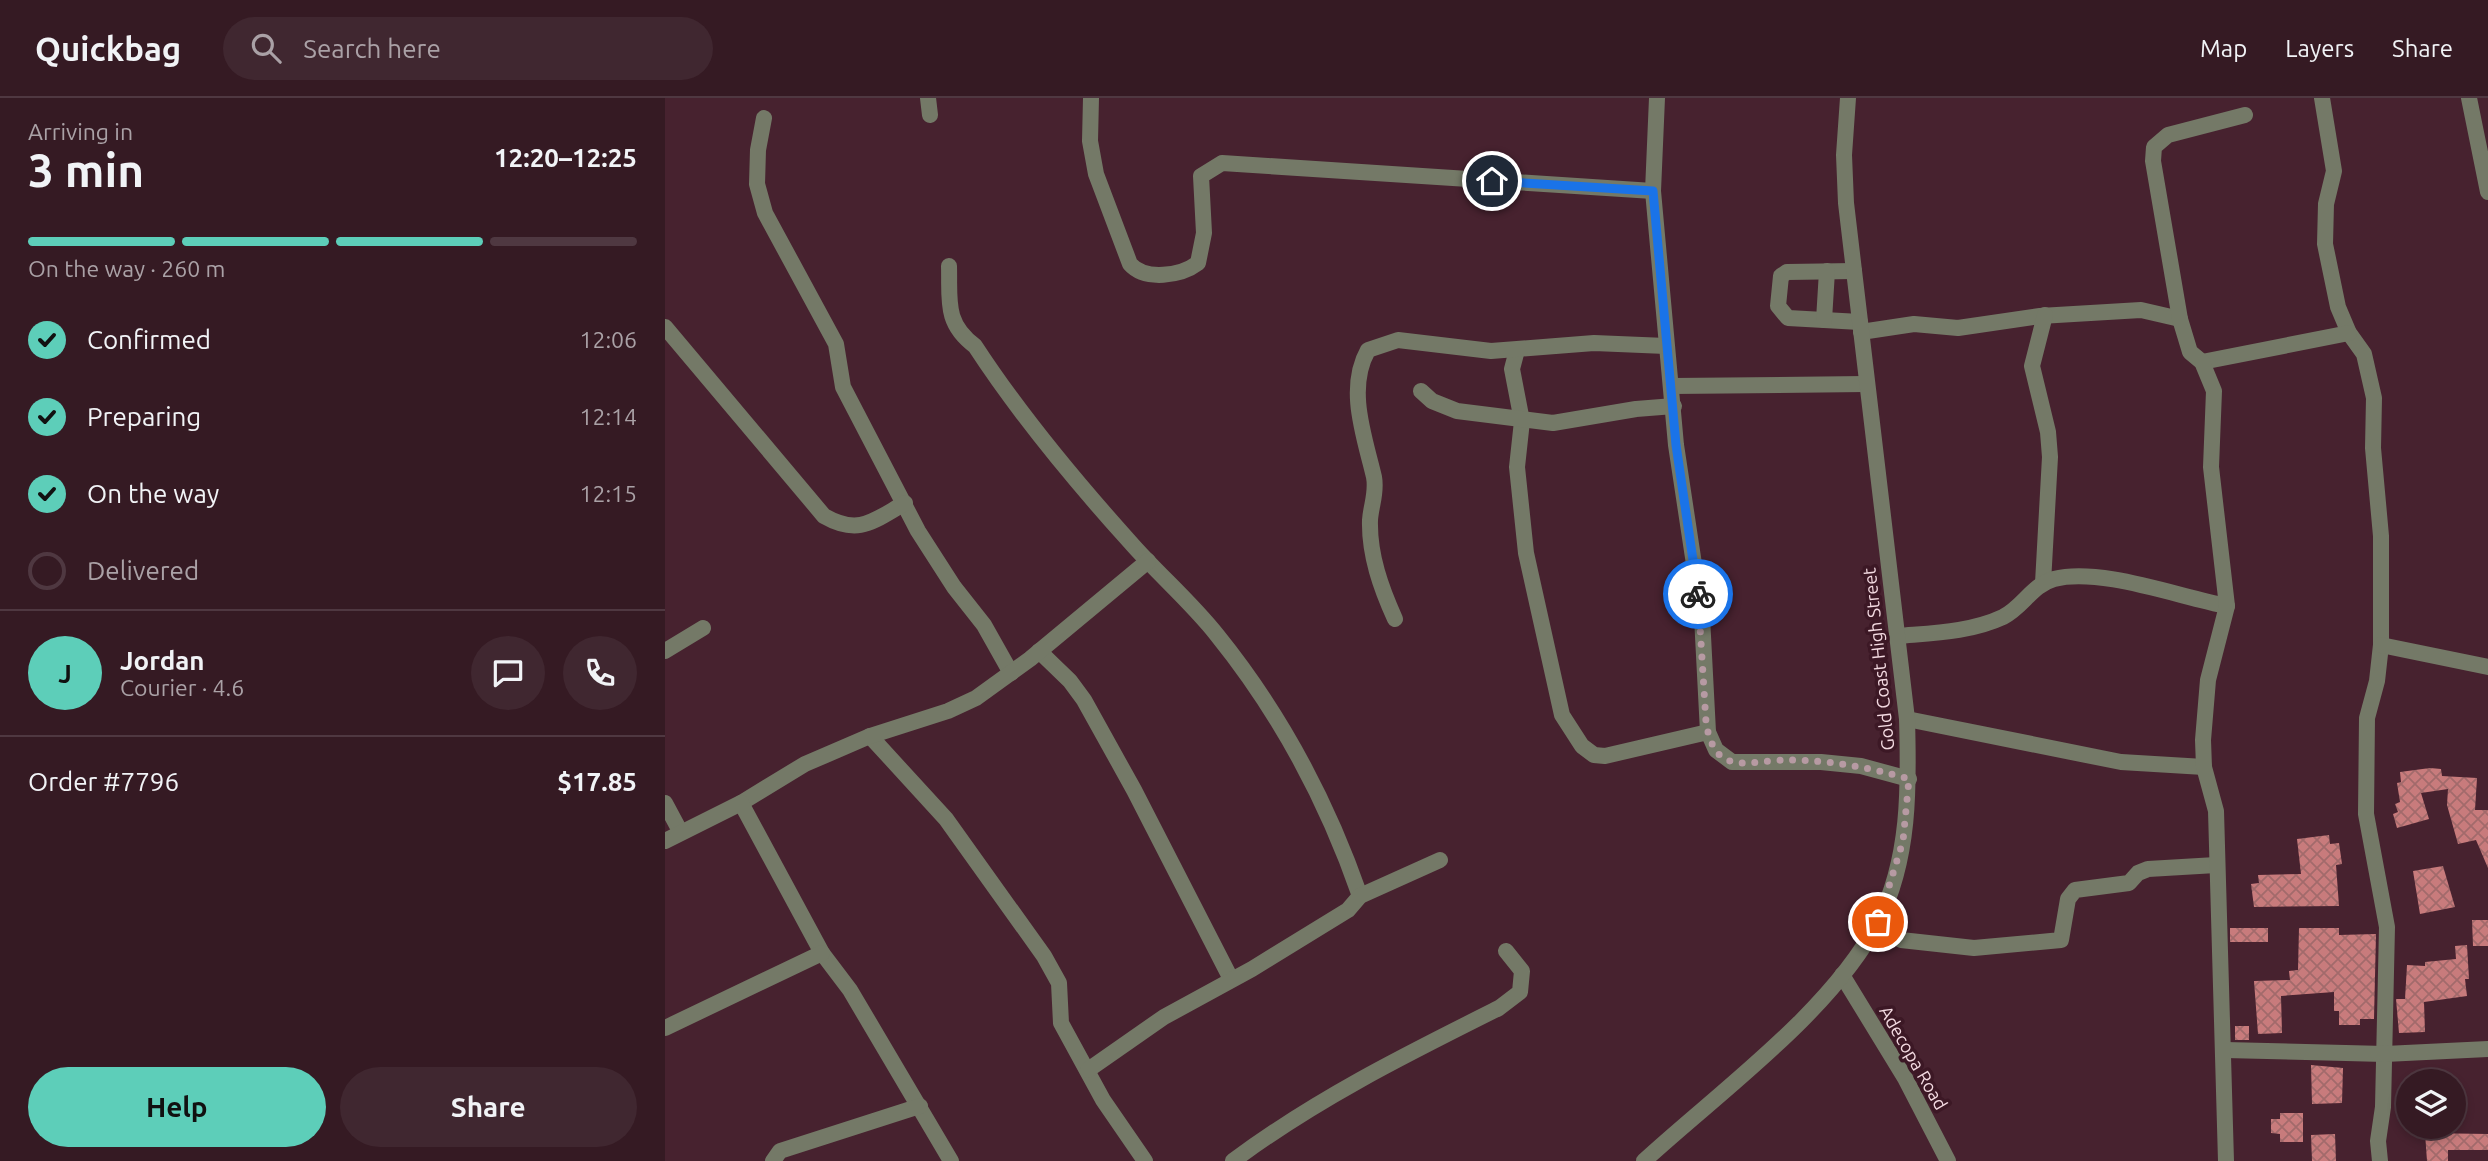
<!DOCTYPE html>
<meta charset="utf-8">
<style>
body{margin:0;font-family:Ubuntu,sans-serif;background:#402730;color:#f1f3f6;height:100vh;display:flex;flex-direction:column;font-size:26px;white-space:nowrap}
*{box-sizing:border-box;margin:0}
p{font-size:23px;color:#aaa1a6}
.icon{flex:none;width:38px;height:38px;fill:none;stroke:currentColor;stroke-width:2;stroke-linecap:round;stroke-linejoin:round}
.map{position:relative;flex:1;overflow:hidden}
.side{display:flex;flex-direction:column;background:#351a23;width:665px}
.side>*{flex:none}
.controls{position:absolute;left:1731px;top:971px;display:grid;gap:14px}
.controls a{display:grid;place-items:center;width:70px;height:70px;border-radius:50%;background:#351a23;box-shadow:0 4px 10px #0003,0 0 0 2px #4f3841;font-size:35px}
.pin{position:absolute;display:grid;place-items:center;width:60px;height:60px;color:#fff;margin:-30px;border:4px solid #fff;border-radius:50%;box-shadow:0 2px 7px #0007}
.courier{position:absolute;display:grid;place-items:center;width:70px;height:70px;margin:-35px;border:5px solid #1a73e8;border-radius:50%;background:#fff;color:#222;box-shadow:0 2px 9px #0007}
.overview em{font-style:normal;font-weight:600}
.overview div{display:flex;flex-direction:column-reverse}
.overview{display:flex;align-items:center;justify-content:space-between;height:119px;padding:0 28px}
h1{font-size:46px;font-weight:600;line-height:52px}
.bar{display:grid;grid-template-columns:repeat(4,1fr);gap:10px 7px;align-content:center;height:84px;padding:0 28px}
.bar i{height:9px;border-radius:5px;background:#4f3841}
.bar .current{background:#5dceb9}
.bar p{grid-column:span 4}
.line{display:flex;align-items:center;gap:18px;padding:0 28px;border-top:2px solid #4f3841}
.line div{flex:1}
.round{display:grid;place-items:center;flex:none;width:74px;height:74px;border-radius:37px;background:#402730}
ol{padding:0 28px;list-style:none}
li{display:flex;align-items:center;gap:21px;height:77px}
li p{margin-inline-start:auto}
li .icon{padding:7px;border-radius:50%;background:#5dceb9;color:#111;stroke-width:4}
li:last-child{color:#aaa1a6}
li i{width:38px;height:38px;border:4px solid #4f3841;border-radius:50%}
.button{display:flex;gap:14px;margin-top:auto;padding:14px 28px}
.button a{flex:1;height:80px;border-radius:42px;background:#5dceb9;color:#111;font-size:28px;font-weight:600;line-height:80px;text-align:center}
.button a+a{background:#402730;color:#f1f3f6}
header{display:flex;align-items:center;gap:42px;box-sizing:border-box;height:98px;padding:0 35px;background:#351a23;border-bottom:2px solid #4f3841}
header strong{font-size:33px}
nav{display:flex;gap:38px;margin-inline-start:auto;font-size:24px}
.search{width:490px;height:63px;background:#402730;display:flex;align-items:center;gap:18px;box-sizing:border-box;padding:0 24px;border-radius:38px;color:#aaa1a6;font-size:26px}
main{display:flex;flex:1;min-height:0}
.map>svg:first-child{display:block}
.building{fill:url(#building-cross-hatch)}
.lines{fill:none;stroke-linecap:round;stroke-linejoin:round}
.minor{stroke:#747967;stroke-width:16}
.done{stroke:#b79aa3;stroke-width:7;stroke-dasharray:0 12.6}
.route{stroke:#1a73e8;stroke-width:9}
.labels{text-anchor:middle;stroke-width:7;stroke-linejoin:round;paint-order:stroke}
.street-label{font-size:18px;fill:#f4dbe2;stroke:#3c1825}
</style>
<header>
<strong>Quickbag</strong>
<div class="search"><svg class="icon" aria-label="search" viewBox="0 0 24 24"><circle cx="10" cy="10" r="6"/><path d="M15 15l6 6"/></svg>Search here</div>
<nav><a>Map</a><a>Layers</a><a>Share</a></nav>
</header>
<main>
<section class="side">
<div class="overview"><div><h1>3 min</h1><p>Arriving in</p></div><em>12:20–12:25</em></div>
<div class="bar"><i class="current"></i><i class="current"></i><i class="current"></i><i></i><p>On the way · 260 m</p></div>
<ol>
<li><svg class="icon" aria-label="check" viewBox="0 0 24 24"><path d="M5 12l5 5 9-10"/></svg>Confirmed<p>12:06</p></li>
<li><svg class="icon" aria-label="check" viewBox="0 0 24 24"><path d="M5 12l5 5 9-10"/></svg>Preparing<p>12:14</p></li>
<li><svg class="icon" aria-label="check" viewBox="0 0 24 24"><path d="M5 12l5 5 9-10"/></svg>On the way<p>12:15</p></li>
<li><i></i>Delivered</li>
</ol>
<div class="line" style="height:126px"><b class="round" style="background:#5dceb9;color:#111">J</b><div><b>Jordan</b><p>Courier · 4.6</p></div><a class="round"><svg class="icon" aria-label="chat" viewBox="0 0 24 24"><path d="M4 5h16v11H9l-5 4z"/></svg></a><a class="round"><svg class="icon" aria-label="phone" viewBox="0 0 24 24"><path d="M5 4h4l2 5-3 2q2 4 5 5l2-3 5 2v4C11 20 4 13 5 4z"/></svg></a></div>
<div class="line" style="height:91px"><div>Order #7796</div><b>$17.85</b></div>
<div class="button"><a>Help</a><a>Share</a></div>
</section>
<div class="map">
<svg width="1823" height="1063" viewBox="0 0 1823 1063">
<defs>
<pattern id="building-cross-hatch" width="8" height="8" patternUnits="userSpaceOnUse" patternTransform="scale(1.75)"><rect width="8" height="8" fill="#c87b7c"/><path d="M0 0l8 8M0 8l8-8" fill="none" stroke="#a26a6b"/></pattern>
</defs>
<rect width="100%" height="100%" fill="#47222f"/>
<g class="building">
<polygon points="1765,670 1776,671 1777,678 1812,680 1810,712 1823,712 1823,770 1811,742 1793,746 1782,707 1783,691 1756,695 1764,721 1732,730 1728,716 1733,714 1730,706 1735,704 1732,685 1736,684 1735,674"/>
<polygon points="1664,737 1665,746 1674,745 1677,766 1671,767 1674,808 1589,809 1586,786 1594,785 1593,777 1636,776 1632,741"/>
<polygon points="1778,768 1790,809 1755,816 1748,773"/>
<polygon points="1807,822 1823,822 1823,848 1808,848"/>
<rect x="1565" y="830" width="38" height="14"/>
<polygon points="1634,830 1674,830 1674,837 1711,836 1709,921 1695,921 1695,927 1674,927 1674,913 1669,913 1669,894 1616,898 1617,935 1593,936 1589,883 1625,882 1624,873 1633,872"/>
<polygon points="1802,847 1804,881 1800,881 1802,898 1759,904 1760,934 1734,935 1731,901 1740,901 1742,867 1760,868 1760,864 1791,861 1790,848"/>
<rect x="1570" y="928" width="14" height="14"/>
<polygon points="1646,967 1678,970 1677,1005 1647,1006"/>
<polygon points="1615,1015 1638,1015 1638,1044 1615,1044 1615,1036 1606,1035 1606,1021 1615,1021"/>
<polygon points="1760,1035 1823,1036 1823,1052 1783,1052 1783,1063 1762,1063"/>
<polygon points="1670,1036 1671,1063 1647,1063 1646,1037"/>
</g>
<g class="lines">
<g class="minor">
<polyline points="263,0 265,17"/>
<path d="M426,0L425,43L431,76L465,166C480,183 516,178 533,165L539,135L536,78L557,65L988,93"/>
<polyline points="992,0 988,93 1011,347 1037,519 1043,634 1051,652 1067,664 1156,664 1196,668 1244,681"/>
<polyline points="1657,0 1669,73 1661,106 1660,146 1673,209 1684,235 1699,256 1709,300 1708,350 1716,438 1716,547 1712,583 1702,620 1701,716 1722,829 1718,1009 1713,1043 1715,1063"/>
<polyline points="1804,0 1823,94"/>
<polyline points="99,20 93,52 92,86 100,115 171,246 178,289 253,433 289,489 319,527 346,575"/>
<path d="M284,168C285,202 279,225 310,248C355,317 410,383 465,444C493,476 526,504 552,537C615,615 662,703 695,798"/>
<polyline points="1189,173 1122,174 1116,178 1113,208 1123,220 1195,224"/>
<polyline points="1159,222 1162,173"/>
<path d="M0,229L159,418C194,438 208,423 240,405"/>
<polyline points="1196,234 1249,226 1293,230 1375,218 1476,212 1515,221"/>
<polyline points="852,252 847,271 857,323 852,369 861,455 897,617 917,648 929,657 940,658 1043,634"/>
<polyline points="1537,264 1684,235"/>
<polyline points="1007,288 1200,286"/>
<polyline points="756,293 767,303 792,313 888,325 971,311 1009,308"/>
<polyline points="1378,485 1385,359 1383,334 1367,268 1380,217"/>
<path d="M730,521C716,490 704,457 705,422C706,407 712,395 709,379C700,340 681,291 703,252L733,242L826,253L929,245L1001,248"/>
<path d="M1234,538C1268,535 1306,534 1338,519C1358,509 1367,487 1389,481C1435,469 1514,499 1562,508"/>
<polyline points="1716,547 1823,569"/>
<polyline points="0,553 38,530"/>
<polyline points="374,553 405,583 419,602 469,692 566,881"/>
<polyline points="1242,621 1456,664 1539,669"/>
<polyline points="205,638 281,721 379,858 394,885 396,925 438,1002 480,1063"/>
<polyline points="0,705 15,733"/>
<polyline points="76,705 140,666 205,638 283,613 311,600 365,561 483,463"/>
<polyline points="0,743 76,705 157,855 185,892 286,1063"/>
<polyline points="1213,824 1236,842 1309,850 1396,842 1403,801 1410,792 1464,785 1473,775 1483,771 1551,767"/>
<polyline points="1177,877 1240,980 1283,1063"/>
<polyline points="0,930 157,855"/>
<polyline points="1560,952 1720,956 1823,951"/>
<polyline points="423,972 499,919 587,871 683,812 695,798 775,762"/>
<polyline points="108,1063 115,1053 255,1008"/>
<path d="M568,1063C651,1001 742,956 834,910L855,894L857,873L841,853"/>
<path d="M979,1063C1054,994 1166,914 1213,824C1245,761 1244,689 1242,621L1181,105L1179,57L1183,0"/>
<polyline points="1561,1063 1551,713 1539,669 1538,642 1543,582 1562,508 1546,369 1549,293 1537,264 1525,254 1515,221 1488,63 1489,49 1503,37 1580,17"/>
</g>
</g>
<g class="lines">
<path class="done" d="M1033,496L1041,624C1043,638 1049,659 1065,663C1081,668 1103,662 1120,662C1163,662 1203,669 1244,681L1238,743L1213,824"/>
<polyline class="route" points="827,83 988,93 1011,347 1033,496"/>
</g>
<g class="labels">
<g class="street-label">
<text transform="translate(1214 561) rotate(-96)" y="6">Gold Coast High Street</text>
<text transform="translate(1248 960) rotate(60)" y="6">Adecopa Road</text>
</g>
</g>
</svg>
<div class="controls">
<a><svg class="icon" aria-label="layers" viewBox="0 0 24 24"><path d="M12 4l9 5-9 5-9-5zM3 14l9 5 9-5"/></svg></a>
</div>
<div class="pin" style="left:1213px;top:824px;background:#ea580c"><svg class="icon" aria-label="bag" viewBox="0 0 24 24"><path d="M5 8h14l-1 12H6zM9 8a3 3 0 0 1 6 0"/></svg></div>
<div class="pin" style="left:827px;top:83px;background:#1f2937"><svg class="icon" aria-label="home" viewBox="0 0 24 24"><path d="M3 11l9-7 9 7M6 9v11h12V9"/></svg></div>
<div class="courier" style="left:1033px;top:496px"><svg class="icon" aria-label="bike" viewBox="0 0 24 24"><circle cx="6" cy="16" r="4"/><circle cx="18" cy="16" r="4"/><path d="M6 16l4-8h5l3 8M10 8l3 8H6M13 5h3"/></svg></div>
</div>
</main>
